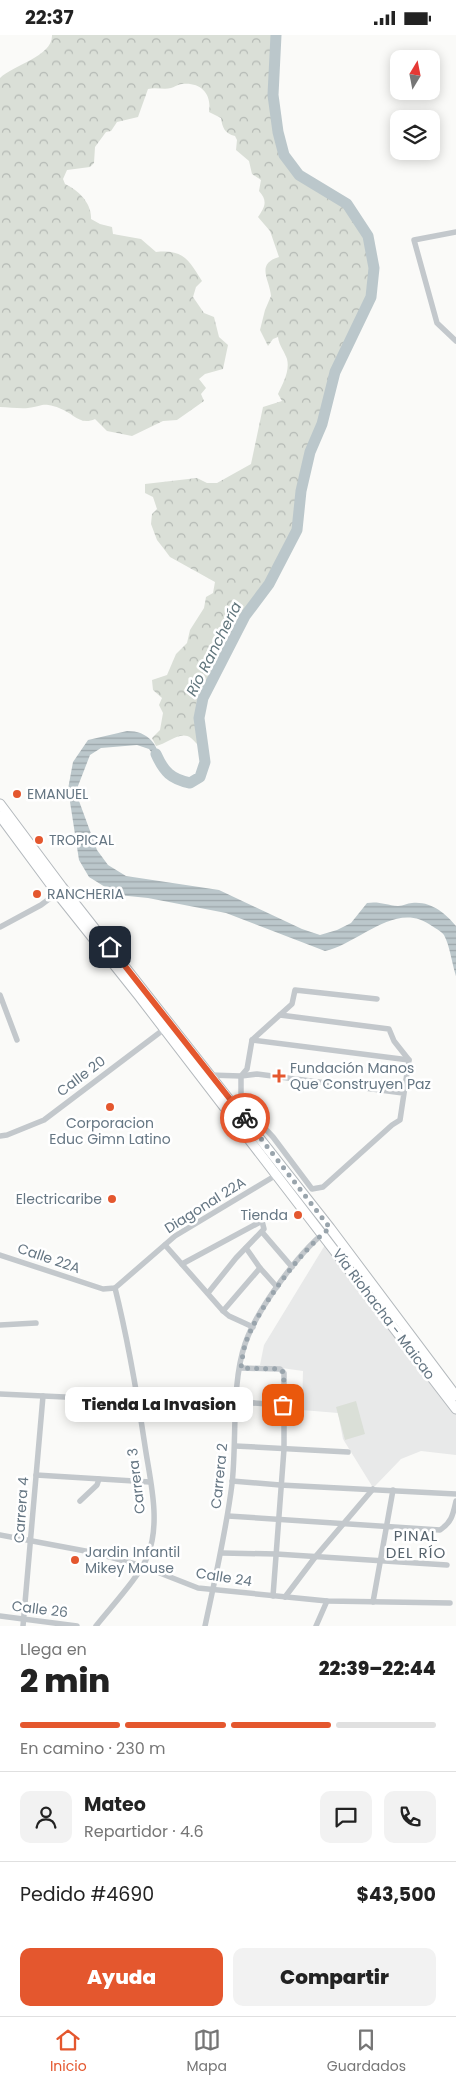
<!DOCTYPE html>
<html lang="es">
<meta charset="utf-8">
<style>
body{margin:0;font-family:Poppins,sans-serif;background:#f2f2f2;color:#222;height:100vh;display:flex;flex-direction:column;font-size:19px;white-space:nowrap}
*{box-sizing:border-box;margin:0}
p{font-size:16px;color:#767676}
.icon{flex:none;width:28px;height:28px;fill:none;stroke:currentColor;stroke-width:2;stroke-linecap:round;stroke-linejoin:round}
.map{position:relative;height:1591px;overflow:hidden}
.sheet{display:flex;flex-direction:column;background:#fff;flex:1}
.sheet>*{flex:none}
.needle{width:32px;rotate:10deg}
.tools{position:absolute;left:390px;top:15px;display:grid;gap:10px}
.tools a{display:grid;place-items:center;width:50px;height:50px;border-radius:10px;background:#fff;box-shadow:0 2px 12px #0003;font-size:25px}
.pin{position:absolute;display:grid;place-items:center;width:42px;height:42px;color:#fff;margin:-21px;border-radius:10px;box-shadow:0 2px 8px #0006}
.courier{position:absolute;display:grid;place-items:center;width:50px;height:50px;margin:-25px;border:4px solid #e4572e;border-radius:50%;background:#fff;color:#222;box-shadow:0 1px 6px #0007}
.bubble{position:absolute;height:35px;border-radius:10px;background:#fff;box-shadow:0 2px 12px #0003;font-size:16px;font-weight:800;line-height:35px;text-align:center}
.headline em{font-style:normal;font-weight:800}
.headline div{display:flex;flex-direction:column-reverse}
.headline{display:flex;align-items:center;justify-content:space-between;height:85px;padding:0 20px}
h1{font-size:32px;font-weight:800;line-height:38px}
.bar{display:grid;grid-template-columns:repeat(4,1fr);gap:8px 5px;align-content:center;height:60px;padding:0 20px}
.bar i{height:6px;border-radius:4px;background:#e0e0e0}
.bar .active{background:#e4572e}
.bar p{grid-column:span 4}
.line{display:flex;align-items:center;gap:12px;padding:0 20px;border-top:1px solid #e0e0e0}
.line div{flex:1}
.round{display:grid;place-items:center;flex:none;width:52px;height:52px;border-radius:10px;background:#f2f2f2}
.cta{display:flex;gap:10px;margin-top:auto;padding:10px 20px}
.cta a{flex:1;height:58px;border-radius:10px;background:#e4572e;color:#fff;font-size:20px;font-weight:800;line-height:58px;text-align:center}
.cta a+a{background:#f2f2f2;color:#222}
.status{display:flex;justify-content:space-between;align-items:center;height:35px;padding:0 25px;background:#fff;direction:ltr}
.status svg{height:14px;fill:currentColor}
.tabs{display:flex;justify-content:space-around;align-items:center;height:70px;border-top:1px solid #e0e0e0;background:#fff;font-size:14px;color:#767676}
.tabs a{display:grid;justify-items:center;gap:2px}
.tabs .active{color:#e4572e}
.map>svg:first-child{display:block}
.built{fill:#e8e9e9}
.green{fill:#dadfd7}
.forest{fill:url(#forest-crowns)}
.water{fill:url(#water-rules)}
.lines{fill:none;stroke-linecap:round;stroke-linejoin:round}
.river{stroke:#bbc7cb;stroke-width:11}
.trunk-casing{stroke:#b4b9bd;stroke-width:11}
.minor{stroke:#c3c8cc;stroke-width:5.5}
.trunk{stroke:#fff;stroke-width:9}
.done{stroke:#99a4ac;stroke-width:5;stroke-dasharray:0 9}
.route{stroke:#e4572e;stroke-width:6}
.poi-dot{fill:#e4572e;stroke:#fff;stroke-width:2}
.labels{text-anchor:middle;stroke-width:5;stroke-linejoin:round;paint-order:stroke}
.poi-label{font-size:14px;fill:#657683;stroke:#fff;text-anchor:start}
.street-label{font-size:14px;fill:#657683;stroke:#fff}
.water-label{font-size:15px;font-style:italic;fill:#60757c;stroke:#fff}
.neighbourhood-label{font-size:15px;letter-spacing:1px;fill:#57646e;stroke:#fff}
</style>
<div class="status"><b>22:37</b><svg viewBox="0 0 49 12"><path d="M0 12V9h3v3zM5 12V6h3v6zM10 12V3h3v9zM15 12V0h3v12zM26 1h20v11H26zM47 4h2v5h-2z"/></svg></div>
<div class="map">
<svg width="456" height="1591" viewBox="0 0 456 1591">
<defs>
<pattern id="forest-crowns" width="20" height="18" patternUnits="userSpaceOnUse" patternTransform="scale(1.25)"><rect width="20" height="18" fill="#dadfd7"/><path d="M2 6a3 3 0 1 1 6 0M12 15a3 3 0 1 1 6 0" fill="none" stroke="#b4b9b4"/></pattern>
<pattern id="water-rules" width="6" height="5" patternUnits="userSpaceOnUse" patternTransform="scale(1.25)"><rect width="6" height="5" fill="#bbc7cb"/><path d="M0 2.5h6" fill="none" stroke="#9ca6aa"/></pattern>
</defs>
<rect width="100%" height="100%" fill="#fafaf8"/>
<polygon class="built" points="325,1210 456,1378 456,1420 421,1416 401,1424 375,1451 372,1451 343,1404 338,1378 302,1375 303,1336 260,1330 264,1310"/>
<polygon class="green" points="356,1366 365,1399 345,1405 336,1372"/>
<path class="forest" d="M52,0H276L273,60L278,97L284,120L299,140L347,169L368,201L374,233L371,262L335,337L322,389L310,417L301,453L297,495L269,549L245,581L228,585C221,597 206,613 207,626L215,621C215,642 193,657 197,677H200L203,712H201C197,710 195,706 191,703C180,695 167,709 156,711L152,703L160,695L163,678L159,670L162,663L153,655L152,645L167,640L176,619L187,608L190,595L204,573L206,562L213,558L215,547L170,522L164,514L157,505L151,489L152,479L157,474L153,462L145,458V449L197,443L207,448H217L251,429L263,372L282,366L278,359C283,348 290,336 287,324C285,317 279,311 278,302L273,304L268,311L260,295L265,275L271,261C270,245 255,229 279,222L270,196L258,182C265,172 268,166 259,156L261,145L252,139L249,126L236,115L237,105L235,101C225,99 222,92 221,83L209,77C212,59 201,47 182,49C178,49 175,52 171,53C164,55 156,52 148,54L138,82L117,87L111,96L106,97L95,112L94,128L90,132L67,135L63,144L65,149C78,155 92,168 91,184L100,189L112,192L113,199L141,204L156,217C183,214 189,225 202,246L196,252L193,262L204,278L214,282L219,302L228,310L223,334L205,339L199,344L206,353L201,359L204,366L177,385L163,386L132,401L107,396L95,384C80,391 73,378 59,373C43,367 43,371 28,373C20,374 9,372 0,372V43C14,30 53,21 52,0Z"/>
<path class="water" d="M127,696C149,696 159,710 161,731L149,714L137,710L101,713L90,720L78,751L79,766L97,815L108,830L126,841L219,855L302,894L320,900L337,895L351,888L367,868C379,866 386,870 398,871C404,871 407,868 412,868C431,866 445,878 456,891V941C452,929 450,911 444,900C441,896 435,893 432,891C396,864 359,909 325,916L226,878L148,863L118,860L89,842L79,825L68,754L73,727L88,705Z"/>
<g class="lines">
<path class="river" d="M156,719C164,737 171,744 190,748L200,742L205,727L199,683L203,663L245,581L269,549L297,495L301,456L310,417L322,389L335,337L371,262L374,233L368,201L347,169L299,140L284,120L278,97L273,60L276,0"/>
<g class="trunk-casing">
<g id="trunk">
<polyline points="0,769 62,852 330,1193 456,1361"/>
<polyline points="0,781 57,858 139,961 456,1374"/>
</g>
</g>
<g class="minor">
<polyline points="456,197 414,205 437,288 456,306"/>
<polyline points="0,892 41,870 57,858"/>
<polyline points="0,960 17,1005"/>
<polyline points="280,980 389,994 394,1006 409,1025 400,1085 392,1090 323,1152 312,1154 273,1102 241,1068 241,1041 257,1039 403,1058"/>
<polyline points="252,1005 409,1025"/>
<polyline points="209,1040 241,1041 247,1034 252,1005 292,969 295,955 377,964"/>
<polyline points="0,1101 7,1100 44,1085 167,992"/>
<polyline points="262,1197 292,1232"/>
<polyline points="165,1210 223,1276 229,1281 253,1292"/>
<polyline points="246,1213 260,1233 277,1252"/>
<polyline points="0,1220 103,1254 115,1253 175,1201 278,1139"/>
<polyline points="182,1229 262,1186 264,1194 236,1223 208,1258"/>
<polyline points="223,1276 260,1233"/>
<polyline points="0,1290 36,1288"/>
<polyline points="241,1333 280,1334 284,1338 284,1414 273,1561"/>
<polyline points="0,1359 108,1364 182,1363 283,1370"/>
<polyline points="235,1411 348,1417"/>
<polyline points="36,1440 150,1447"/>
<polyline points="232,1446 280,1450 456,1459"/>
<polyline points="80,1466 97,1450 99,1444"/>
<path d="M228,1481L440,1495C452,1487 453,1479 456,1466"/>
<polyline points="0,1500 96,1518 142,1531 198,1553 327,1566 450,1568"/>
<polyline points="222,1518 276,1519 447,1530"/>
<polyline points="285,1562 316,1521 373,1454"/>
<polyline points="373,1567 393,1455"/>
<polyline points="0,1581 77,1591"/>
<polyline points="23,1591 43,1361"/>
<path d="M96,1591C110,1573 141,1540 148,1520C161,1486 150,1445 145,1411C137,1358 128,1305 115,1253"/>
<path d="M205,1591C215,1544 226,1497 232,1449C237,1406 231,1350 245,1309C257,1274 300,1215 330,1193"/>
<polyline points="316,1591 327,1566"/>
</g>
<use href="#trunk" class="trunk"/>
</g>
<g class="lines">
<path class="done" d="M245,1083L330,1193C302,1214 255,1277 245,1310C243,1317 242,1325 241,1333L280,1334L284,1338L283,1370"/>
<polyline class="route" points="110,912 245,1083"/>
</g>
<g class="poi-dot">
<circle cx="17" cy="759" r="5"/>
<circle cx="39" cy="805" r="5"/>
<circle cx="37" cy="859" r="5"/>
<path d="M276.5 1033.5h5v5h5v5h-5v5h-5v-5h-5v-5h5z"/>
<circle cx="110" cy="1072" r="5"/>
<circle cx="112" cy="1164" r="5"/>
<circle cx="298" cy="1180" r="5"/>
<circle cx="75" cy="1525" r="5"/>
</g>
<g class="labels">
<g class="poi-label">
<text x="27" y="764">EMANUEL</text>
<text x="49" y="810">TROPICAL</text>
<text x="47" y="864">RANCHERIA</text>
<text x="290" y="1038">Fundación Manos<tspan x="290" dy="16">Que Construyen Paz</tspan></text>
<text x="110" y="1093" text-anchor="middle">Corporacion<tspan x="110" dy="16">Educ Gimn Latino</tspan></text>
<text x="102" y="1169" text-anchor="end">Electricaribe</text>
<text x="288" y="1185" text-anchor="end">Tienda</text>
<text x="85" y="1522">Jardin Infantil<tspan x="85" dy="16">Mikey Mouse</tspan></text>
</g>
<g class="street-label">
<text transform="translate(81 1041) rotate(-37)" y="5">Calle 20</text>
<text transform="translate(205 1170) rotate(-32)" y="5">Diagonal 22A</text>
<text transform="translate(49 1223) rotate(19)" y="5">Calle 22A</text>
<text transform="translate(384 1279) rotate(53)" y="5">Vía Riohacha - Maicao</text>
<text transform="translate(219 1441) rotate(-84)" y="5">Carrera 2</text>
<text transform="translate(136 1446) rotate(-97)" y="5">Carrera 3</text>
<text transform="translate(21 1475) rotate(-86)" y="5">Carrera 4</text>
<text transform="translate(224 1542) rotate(9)" y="5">Calle 24</text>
<text transform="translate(40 1574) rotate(7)" y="5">Calle 26</text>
</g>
<g class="water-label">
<text transform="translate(214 614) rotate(-63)" y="5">Río Ranchería</text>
</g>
<g class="neighbourhood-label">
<text x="416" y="1506">PINAL<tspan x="416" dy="17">DEL RÍO</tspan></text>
</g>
</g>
</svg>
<div class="tools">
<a><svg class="needle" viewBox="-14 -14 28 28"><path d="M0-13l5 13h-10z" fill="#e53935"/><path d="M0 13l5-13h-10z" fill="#767676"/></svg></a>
<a><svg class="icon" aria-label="layers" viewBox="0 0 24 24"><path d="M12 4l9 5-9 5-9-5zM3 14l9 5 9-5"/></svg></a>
</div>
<div class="pin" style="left:283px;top:1370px;background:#ea580c"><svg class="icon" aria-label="bag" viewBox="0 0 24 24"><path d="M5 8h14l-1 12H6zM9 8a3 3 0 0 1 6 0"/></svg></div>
<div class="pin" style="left:110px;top:912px;background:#1f2937"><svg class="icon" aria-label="home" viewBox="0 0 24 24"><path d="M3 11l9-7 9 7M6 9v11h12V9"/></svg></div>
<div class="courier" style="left:245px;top:1083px"><svg class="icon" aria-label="bike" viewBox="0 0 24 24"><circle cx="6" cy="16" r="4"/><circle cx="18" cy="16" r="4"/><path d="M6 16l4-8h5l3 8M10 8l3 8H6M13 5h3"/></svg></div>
<div class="bubble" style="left:65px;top:1352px;width:188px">Tienda La Invasion</div>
</div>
<section class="sheet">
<div class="headline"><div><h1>2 min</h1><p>Llega en</p></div><em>22:39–22:44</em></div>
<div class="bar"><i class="active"></i><i class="active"></i><i class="active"></i><i></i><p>En camino · 230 m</p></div>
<div class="line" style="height:90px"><a class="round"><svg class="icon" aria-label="person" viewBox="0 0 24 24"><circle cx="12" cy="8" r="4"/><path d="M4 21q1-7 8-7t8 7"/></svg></a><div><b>Mateo</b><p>Repartidor · 4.6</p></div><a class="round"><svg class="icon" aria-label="chat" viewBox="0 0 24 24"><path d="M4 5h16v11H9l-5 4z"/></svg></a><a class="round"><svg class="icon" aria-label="phone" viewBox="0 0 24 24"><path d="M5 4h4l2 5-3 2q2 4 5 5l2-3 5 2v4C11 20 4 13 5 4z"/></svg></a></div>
<div class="line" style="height:65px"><div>Pedido #4690</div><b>$43,500</b></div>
<div class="cta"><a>Ayuda</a><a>Compartir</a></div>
</section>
<nav class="tabs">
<a class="active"><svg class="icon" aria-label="home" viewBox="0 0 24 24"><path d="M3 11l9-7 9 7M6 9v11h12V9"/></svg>Inicio</a>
<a><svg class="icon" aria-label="map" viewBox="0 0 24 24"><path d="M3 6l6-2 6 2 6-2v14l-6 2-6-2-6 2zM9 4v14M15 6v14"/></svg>Mapa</a>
<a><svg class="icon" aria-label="saved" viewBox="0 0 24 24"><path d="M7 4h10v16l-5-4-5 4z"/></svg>Guardados</a>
</nav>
